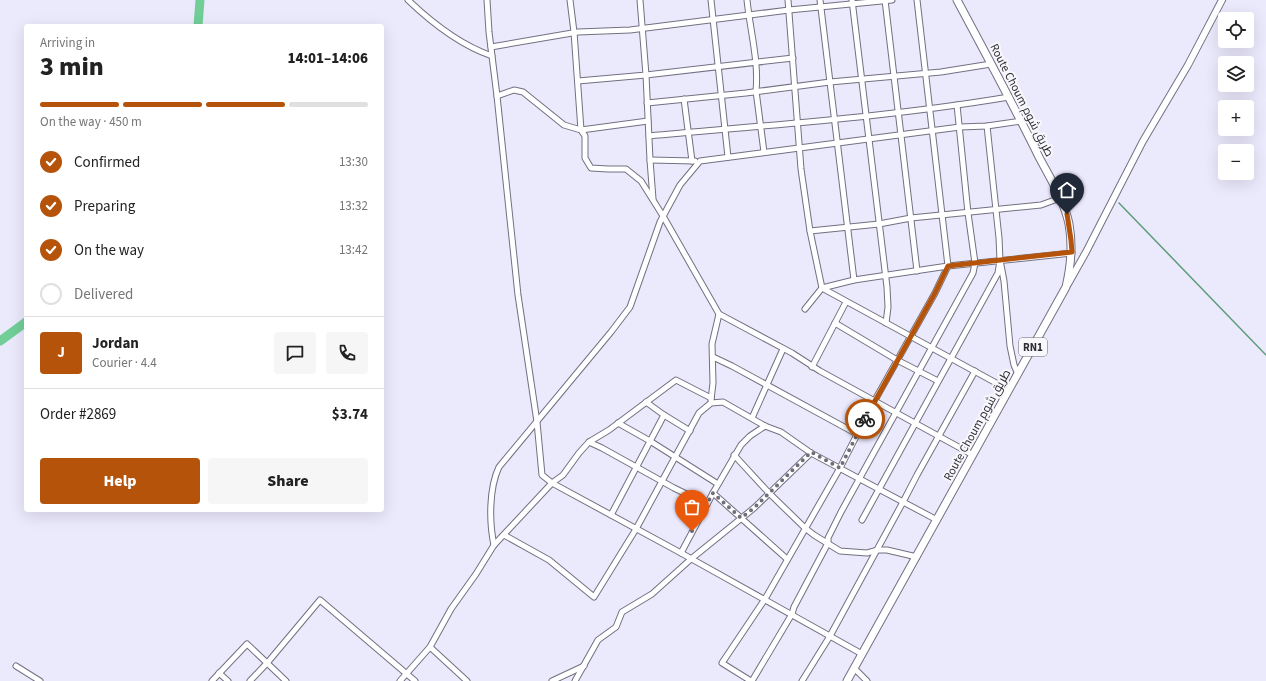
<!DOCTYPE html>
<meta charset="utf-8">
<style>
body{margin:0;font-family:"Source Sans 3",Cairo,sans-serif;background:#f6f6f6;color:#222;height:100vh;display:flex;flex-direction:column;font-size:15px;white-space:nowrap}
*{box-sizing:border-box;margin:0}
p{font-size:13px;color:#767676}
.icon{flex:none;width:22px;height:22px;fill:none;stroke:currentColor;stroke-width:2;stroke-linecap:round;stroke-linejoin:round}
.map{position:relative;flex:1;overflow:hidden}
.sheet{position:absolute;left:24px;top:24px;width:360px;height:488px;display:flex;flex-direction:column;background:#fff;border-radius:4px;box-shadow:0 4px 16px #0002}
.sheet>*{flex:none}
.fabs{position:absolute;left:1218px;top:12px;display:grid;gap:8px}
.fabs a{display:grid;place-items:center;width:36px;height:36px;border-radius:4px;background:#fff;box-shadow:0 4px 16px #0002;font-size:20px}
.pin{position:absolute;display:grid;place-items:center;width:34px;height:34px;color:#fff;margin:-41px -17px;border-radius:50% 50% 50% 0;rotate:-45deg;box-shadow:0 0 4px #0007}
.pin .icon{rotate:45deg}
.courier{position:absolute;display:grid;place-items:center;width:40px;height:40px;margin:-20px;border:3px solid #b45309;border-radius:50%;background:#fff;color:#222;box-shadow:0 1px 5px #0007}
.overview em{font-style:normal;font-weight:800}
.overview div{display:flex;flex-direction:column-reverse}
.overview{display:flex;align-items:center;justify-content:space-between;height:68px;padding:0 16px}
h1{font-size:26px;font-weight:800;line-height:30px}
.bar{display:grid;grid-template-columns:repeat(4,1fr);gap:6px 4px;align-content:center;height:48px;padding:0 16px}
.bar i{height:5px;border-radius:3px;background:#e0e0e0}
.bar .current{background:#b45309}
.bar p{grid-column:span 4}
.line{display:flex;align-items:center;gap:10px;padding:0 16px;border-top:1px solid #e0e0e0}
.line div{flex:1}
.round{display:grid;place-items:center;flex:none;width:42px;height:42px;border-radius:4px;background:#f6f6f6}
ol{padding:0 16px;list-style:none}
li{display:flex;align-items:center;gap:12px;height:44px}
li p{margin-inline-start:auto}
li .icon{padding:4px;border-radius:50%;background:#b45309;color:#fff;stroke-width:4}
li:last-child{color:#767676}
li i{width:22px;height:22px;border:2px solid #e0e0e0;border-radius:50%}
.button{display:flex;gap:8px;margin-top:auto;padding:8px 16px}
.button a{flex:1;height:46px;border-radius:4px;background:#b45309;color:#fff;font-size:16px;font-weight:800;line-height:46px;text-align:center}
.button a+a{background:#f6f6f6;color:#222}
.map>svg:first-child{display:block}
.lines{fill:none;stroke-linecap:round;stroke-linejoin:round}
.stream{stroke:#5c9d79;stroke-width:1.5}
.river{stroke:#71ce97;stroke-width:9}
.minor-casing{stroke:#727081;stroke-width:7}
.major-casing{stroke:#727081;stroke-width:8}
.highway-casing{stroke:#727081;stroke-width:9}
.minor{stroke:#fff;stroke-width:5}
.major{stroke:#fff;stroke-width:6}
.highway{stroke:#fff;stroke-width:7}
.done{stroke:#6f6e79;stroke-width:4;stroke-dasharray:0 7.2}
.route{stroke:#b45309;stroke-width:5}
.labels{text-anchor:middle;stroke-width:4;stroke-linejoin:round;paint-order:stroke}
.shield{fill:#f8f8fc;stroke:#69696f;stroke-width:1}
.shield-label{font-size:11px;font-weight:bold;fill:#2c2c33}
.street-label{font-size:12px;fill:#2c2c33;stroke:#f8f8fc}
</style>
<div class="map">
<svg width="1266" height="681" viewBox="0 0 1266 681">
<rect width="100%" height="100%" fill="#ebe9fc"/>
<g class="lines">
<polyline class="stream" points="1119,203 1266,355"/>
<g class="river">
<polyline points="198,26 200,0"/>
<polyline points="0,341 26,322"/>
</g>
<g class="minor-casing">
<g id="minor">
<path d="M408,0C432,23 460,45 492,56"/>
<polyline points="487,0 489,32 497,96 518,295 537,422 542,475 552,483 681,553 862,654"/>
<polyline points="570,0 574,32 581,130 648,121"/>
<polyline points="711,0 728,157"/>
<path d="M747,0C750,30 759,61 756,91L764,152"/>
<polyline points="788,0 801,169 810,231 822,288 1009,390"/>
<polyline points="820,0 854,280"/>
<polyline points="852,0 887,287 888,307 886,323"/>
<polyline points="885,0 917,271"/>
<polyline points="491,47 578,32 630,30 789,10 892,0"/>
<polyline points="578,81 646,75 640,0"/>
<polyline points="497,96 514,90 523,92 564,125 581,130 585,136 585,158 591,168 608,169 626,169 641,181 663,216 719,314 712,344 713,383 711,400"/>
<polyline points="684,99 692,161"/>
<polyline points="647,103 746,93 830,82 941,72 991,64"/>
<polyline points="987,126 999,238 1000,260 1004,281 1010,346 1014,365 1018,374"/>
<path d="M649,136C769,125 890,117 1009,97"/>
<polyline points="650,160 695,161"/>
<polyline points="653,199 650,160 646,75 793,58"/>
<polyline points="810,231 879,224 911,218 1041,205 1060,198"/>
<polyline points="805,309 822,288 854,280 948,266 1072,253"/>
<polyline points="719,314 792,353 820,371 973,455"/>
<polyline points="835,323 897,360 938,381"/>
<polyline points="713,357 732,366 857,434"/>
<polyline points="812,367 846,302"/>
<polyline points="664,415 690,431"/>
<polyline points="752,418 783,349"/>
<polyline points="618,423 650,441 718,484"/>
<polyline points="589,442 602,448 674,488 707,504"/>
<polyline points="734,455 769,493 805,528 814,535 840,551 867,553 878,550 887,550 917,557"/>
<polyline points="713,493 787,559"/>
<polyline points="611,515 664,415 646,402"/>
<polyline points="862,520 998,273 1000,260"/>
<polyline points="504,535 549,560 594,597 636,529 699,413 711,403 723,402 765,426 781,432 811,453 937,520"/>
<path d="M494,545C489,522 489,488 499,467L611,332L630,307L660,222L680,185L700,161L960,127L987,126L1021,121"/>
<polyline points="681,553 713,493 741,445 750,436 765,426"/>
<polyline points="430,647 467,681"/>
<polyline points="16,666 40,681"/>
<polyline points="854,668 867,681"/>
<polyline points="219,673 228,681"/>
<polyline points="212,681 247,644 286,681"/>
<polyline points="250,681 268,662 320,600 415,681"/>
<polyline points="400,681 430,647 451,609 476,574 494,545 552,483 563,475 579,453 589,442 609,430 676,380 711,398"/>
<polyline points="552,681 584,666"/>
<polyline points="575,681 598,640 616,627 622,612 652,594 691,559 754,508 811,453"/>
<polyline points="751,681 722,663 765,599 840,468 870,409 935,293 948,266 917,0"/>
<polyline points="752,681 792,614 794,607 828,543 828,538 841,512 973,273 975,263 968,213 957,105"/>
<polyline points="802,681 830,636 903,502 917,475 975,371"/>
</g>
</g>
<g class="major-casing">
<polyline id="major" points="1068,284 1086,252 1143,141 1188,65 1222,0"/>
</g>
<g class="highway-casing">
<path id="highway" d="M847,681L1066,287C1071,266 1073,246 1069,224C1064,200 1050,178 1039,157C1013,104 985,52 957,0"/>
</g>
<use href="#minor" class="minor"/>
<use href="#major" class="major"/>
<use href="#highway" class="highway"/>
</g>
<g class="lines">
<polyline class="done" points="692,531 713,493 741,518 754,508 811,452 840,468 865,419"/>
<polyline class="route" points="865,419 935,293 948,266 1072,252 1071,240 1067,214"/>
</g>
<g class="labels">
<rect class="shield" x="1019" y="338" width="28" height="18" rx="3"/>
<g class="shield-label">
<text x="1033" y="351">RN1</text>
</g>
<g class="street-label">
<text transform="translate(1022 100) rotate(63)" y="4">Route Choum طريق شوم</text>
<text transform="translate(977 425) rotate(-61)" y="4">Route Choum طريق شوم</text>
</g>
</g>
</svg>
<div class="fabs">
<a><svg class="icon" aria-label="locate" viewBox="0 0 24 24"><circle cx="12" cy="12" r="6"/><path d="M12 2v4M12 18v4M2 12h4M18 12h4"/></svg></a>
<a><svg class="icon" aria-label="layers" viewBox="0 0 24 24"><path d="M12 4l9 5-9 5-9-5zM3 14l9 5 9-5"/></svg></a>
<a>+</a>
<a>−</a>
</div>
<div class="pin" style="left:692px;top:531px;background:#ea580c"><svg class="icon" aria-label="bag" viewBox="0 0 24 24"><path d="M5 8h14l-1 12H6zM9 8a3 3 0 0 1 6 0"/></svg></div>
<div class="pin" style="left:1067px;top:214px;background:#1f2937"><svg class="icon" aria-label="home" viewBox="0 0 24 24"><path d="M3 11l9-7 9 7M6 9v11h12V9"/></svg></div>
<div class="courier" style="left:865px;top:419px"><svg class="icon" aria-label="bike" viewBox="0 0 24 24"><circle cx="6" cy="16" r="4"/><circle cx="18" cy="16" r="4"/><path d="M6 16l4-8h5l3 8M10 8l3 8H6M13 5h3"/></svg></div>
<section class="sheet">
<div class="overview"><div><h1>3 min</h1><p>Arriving in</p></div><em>14:01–14:06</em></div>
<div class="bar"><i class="current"></i><i class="current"></i><i class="current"></i><i></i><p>On the way · 450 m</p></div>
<ol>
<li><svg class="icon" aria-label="check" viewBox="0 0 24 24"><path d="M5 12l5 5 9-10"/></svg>Confirmed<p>13:30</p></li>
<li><svg class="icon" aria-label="check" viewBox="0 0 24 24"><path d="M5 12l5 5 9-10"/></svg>Preparing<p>13:32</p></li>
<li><svg class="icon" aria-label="check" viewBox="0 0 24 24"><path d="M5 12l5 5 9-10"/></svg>On the way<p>13:42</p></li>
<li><i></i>Delivered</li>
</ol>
<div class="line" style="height:72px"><b class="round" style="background:#b45309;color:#fff">J</b><div><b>Jordan</b><p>Courier · 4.4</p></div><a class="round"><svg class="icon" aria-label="chat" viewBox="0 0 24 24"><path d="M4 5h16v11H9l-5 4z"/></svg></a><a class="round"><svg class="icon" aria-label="phone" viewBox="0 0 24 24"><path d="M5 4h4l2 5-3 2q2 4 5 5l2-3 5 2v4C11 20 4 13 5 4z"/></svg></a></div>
<div class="line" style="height:52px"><div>Order #2869</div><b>$3.74</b></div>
<div class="button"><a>Help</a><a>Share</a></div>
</section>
</div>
